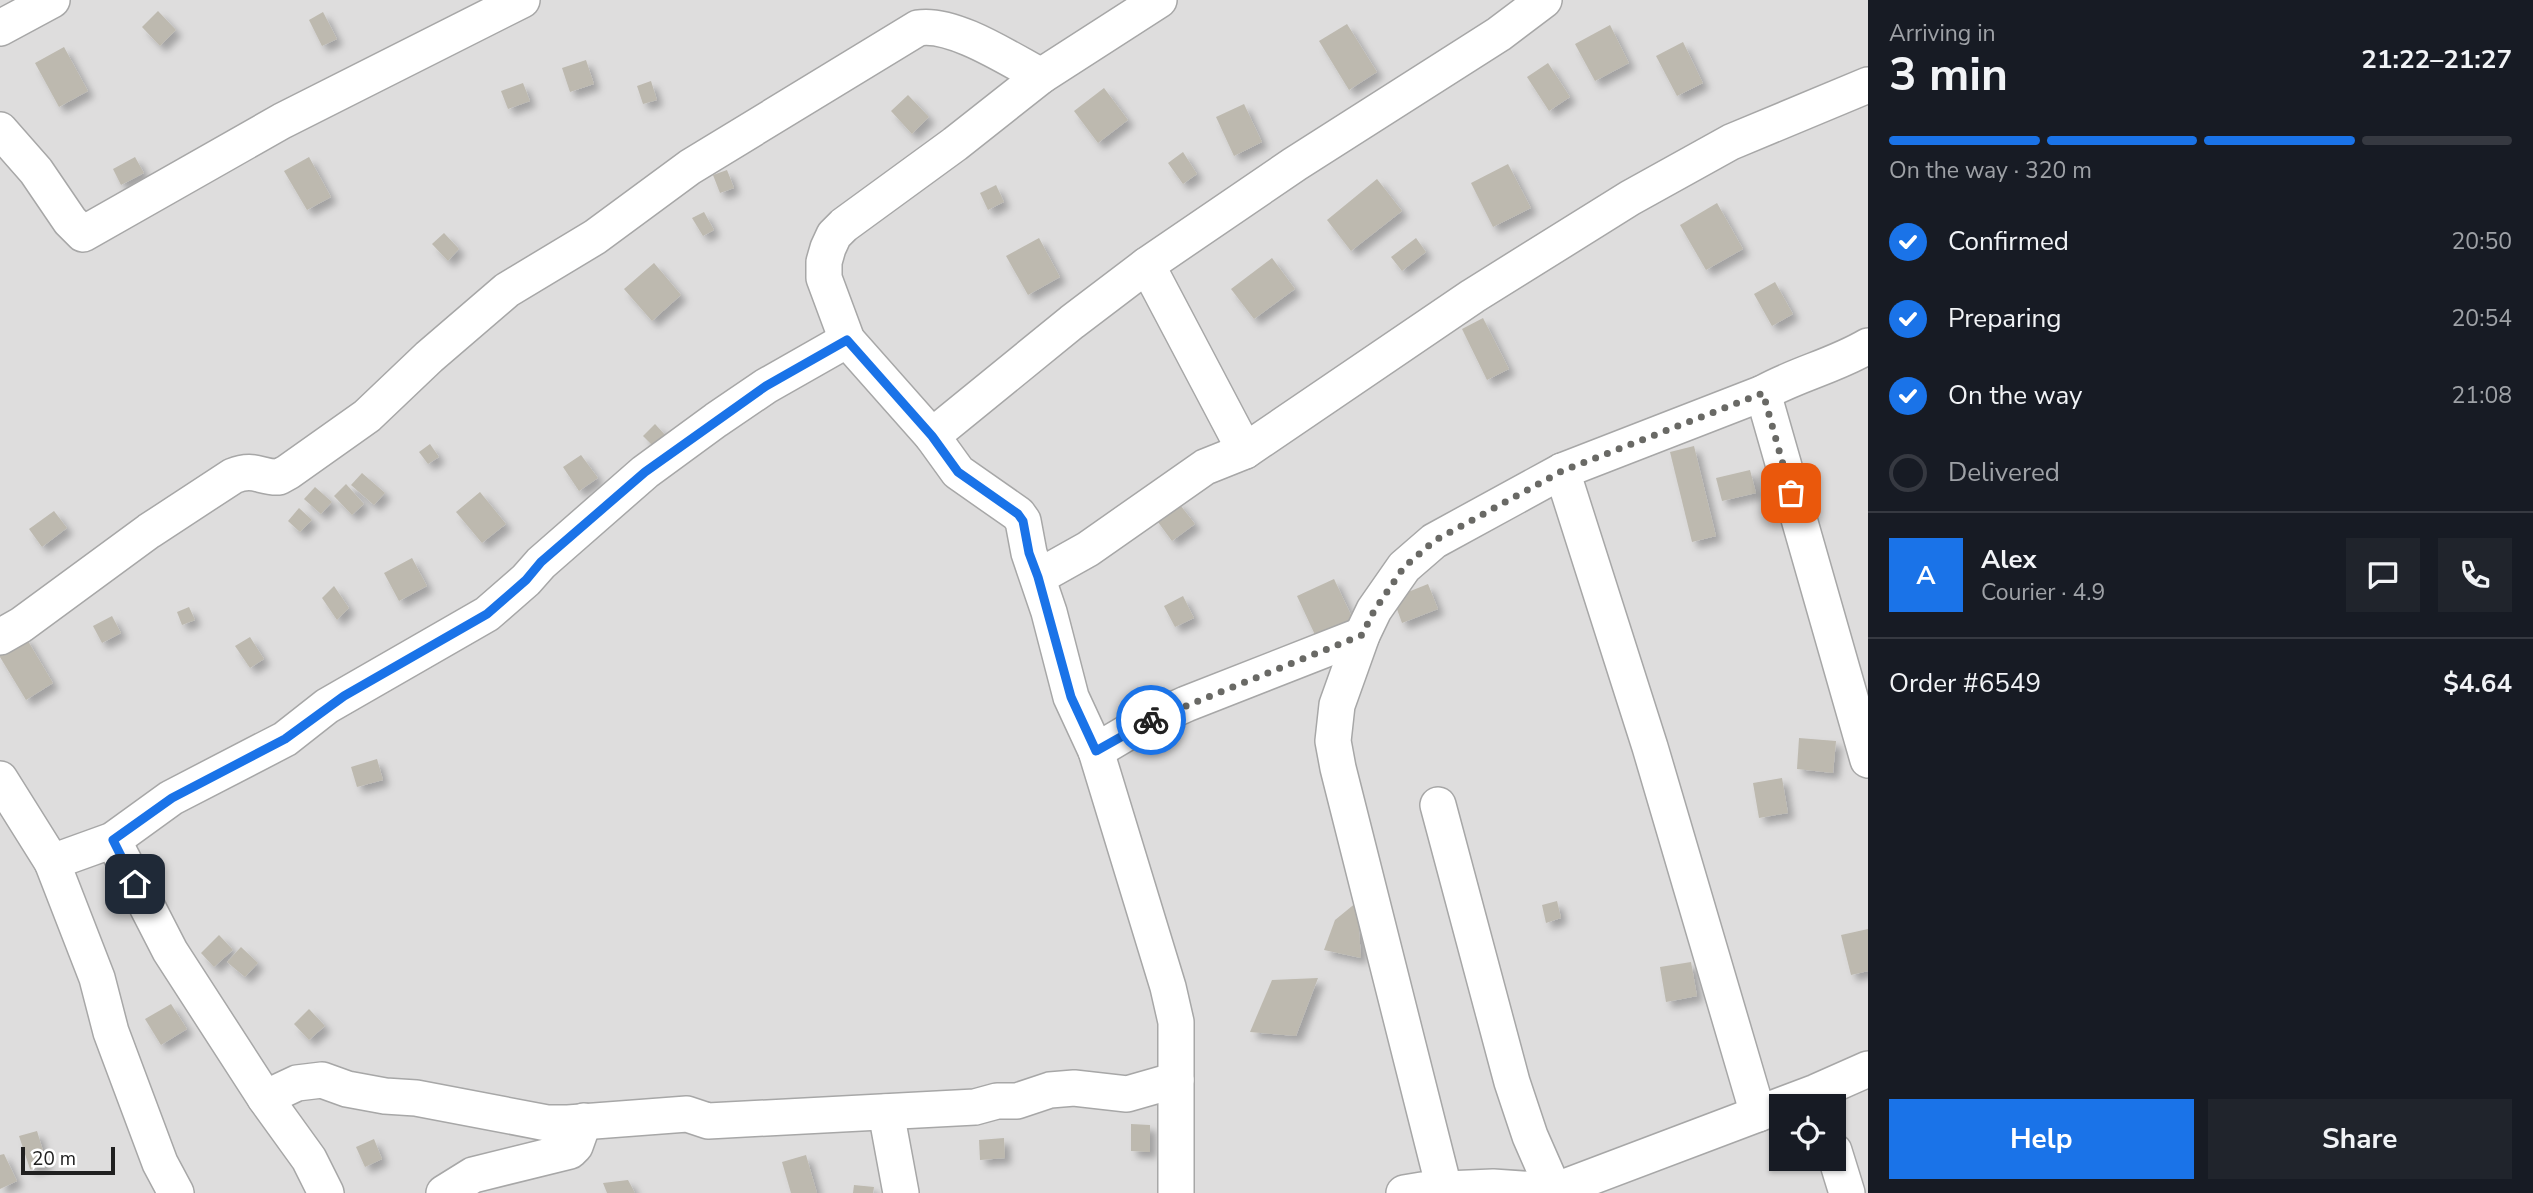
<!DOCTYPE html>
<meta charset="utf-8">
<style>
body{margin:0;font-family:"Nunito Sans",sans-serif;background:#20242c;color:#f1f3f6;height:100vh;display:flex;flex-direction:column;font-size:26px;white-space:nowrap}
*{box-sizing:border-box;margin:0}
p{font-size:23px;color:#9ea1a6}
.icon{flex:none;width:38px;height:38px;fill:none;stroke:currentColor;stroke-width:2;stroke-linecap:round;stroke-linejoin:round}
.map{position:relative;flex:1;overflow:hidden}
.side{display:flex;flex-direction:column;background:#171b24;width:665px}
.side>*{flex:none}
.fabs{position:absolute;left:1769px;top:1094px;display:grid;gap:14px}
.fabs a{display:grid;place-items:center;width:77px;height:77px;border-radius:0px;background:#171b24;box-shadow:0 2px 5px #0004;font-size:35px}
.scale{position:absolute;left:21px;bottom:18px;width:94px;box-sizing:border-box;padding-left:7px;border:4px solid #202020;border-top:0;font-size:19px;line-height:24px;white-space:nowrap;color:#202020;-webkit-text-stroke:5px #fff;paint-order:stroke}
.pin{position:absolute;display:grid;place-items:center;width:60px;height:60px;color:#fff;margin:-30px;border-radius:14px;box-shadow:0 4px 10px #0006}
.courier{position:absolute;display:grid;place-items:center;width:70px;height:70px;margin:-35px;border:5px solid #1a73e8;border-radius:50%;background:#fff;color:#222;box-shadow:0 2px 9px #0007}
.headline em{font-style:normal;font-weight:700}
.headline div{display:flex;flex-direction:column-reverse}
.headline{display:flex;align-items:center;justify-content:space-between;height:119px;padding:0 21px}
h1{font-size:46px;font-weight:700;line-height:52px}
.bar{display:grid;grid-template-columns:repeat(4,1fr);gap:10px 7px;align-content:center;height:84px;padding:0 21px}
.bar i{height:9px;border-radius:5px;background:#363941}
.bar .current{background:#1a73e8}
.bar p{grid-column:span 4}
.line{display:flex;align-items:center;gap:18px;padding:0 21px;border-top:2px solid #363941}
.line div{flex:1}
.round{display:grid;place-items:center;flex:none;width:74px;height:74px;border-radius:0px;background:#20242c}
ol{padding:0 21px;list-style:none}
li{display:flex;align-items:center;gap:21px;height:77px}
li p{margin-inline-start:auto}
li .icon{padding:7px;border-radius:50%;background:#1a73e8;color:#fff;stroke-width:4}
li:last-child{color:#9ea1a6}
li i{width:38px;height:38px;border:4px solid #363941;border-radius:50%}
.cta{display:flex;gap:14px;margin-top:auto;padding:14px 21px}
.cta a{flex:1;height:80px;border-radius:0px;background:#1a73e8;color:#fff;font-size:28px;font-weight:700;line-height:80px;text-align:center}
.cta a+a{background:#20242c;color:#f1f3f6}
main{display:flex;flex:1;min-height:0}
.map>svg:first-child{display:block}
.residential{fill:#dedddd;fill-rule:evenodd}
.building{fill:#bdb9af;filter:url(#shadow)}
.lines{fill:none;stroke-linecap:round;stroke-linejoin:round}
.minor-casing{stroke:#a7a7a7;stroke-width:38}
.minor{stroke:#fff;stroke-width:35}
.done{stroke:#696965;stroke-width:7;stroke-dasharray:0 12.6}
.route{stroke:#1a73e8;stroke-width:9}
</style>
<main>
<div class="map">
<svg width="1868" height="1193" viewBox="0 0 1868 1193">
<defs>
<filter id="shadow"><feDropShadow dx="6" dy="6" stdDeviation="3.5" flood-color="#0004"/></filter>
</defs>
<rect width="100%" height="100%" fill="#f0f0e6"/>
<path class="residential" d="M0,0H1868V1193H0ZM1782,1106H1834V1158H1782Z"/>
<g class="building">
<polygon points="158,11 176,30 160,46 142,27"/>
<polygon points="323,12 337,39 322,46 309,20"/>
<polygon points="1347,24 1377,72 1349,90 1319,41"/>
<polygon points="1610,25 1629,63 1595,81 1575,44"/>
<polygon points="1683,42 1703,83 1677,96 1656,56"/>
<polygon points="64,47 88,91 59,107 35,63"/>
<polygon points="586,60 594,84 570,92 562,68"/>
<polygon points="1548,63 1570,97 1549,111 1527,77"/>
<polygon points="651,81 657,100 643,104 637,86"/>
<polygon points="523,83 530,101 508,109 501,91"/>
<polygon points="1104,88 1128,120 1098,143 1074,111"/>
<polygon points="908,95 929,117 912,134 891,111"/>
<polygon points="1244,104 1262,142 1234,156 1216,117"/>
<polygon points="1183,152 1197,174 1183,184 1168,163"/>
<polygon points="135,157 144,173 121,185 113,169"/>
<polygon points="309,157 331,197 307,210 284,171"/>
<polygon points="1508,164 1531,208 1493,227 1471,183"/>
<polygon points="727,170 734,188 720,193 713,175"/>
<polygon points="1377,179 1402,211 1351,251 1327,220"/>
<polygon points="996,185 1004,202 988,210 980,193"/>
<polygon points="1717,203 1743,249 1706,270 1680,225"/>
<polygon points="704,212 714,230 703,236 692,218"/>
<polygon points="444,233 459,249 448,261 432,244"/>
<polygon points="1039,238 1060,277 1028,295 1006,256"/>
<polygon points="1416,238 1426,252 1402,271 1391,257"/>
<polygon points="1272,258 1295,289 1254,319 1231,289"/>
<polygon points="654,263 681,295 652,321 624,289"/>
<polygon points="1775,282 1793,314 1772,326 1754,294"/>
<polygon points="1483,318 1509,369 1487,380 1462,329"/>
<polygon points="655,424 667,437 655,448 643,436"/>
<polygon points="430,444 439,457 428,464 419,452"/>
<polygon points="1694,446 1716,536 1692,542 1670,452"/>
<polygon points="581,455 598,478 579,491 563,467"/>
<polygon points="1750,470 1756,493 1722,501 1716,478"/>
<polygon points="362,473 385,493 374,505 351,485"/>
<polygon points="346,484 364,504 352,515 334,496"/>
<polygon points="315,487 332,502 321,514 304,499"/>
<polygon points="480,492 506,524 482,543 456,512"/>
<polygon points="1177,501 1195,524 1172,541 1155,518"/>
<polygon points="299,508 312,520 300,532 288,521"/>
<polygon points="54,511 67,528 42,547 29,529"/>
<polygon points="412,558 427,586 399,601 384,573"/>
<polygon points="1334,579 1353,619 1316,637 1297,596"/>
<polygon points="1428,584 1438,609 1402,623 1393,598"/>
<polygon points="334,586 349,608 337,620 322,598"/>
<polygon points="1183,596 1194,618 1175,627 1164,606"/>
<polygon points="189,607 195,620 182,625 177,612"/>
<polygon points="112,616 121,633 102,643 93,626"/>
<polygon points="25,636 53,683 26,700 0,657 0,651"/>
<polygon points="250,637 264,659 250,668 235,646"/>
<polygon points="1799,738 1836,741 1833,773 1797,769"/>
<polygon points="377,759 383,780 357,787 351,767"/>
<polygon points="1782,778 1788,813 1759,818 1753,783"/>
<polygon points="1557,901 1561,918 1546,923 1542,905"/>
<polygon points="1357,902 1361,958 1324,950 1335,920"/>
<polygon points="1868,929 1868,971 1851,975 1841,935"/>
<polygon points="219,935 233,950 214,967 201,953"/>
<polygon points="241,947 258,963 245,977 227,962"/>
<polygon points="1691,962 1697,996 1666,1002 1660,967"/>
<polygon points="1318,978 1296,1036 1250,1032 1272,980"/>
<polygon points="171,1004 187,1029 161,1045 145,1019"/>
<polygon points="309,1009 325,1026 309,1040 294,1024"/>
<polygon points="1131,1124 1150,1125 1150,1152 1131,1151"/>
<polygon points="37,1131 47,1164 30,1169 19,1136"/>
<polygon points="1004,1138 1005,1158 980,1160 979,1140"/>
<polygon points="374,1139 382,1159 365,1167 356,1147"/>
<polygon points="4,1154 17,1181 0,1189 0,1155"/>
<polygon points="806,1155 817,1193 791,1193 782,1162"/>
<polygon points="628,1180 635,1193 607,1193 603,1183"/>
<polygon points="854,1185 874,1187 873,1193 853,1193"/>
</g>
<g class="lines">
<g class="minor-casing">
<g id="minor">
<polyline points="1159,0 1041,76 955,144 844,225 834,235 828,248 824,262 824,278 847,340 932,436 958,472 1018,514 1023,521 1029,553 1049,612 1071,697 1096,751 1168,987 1176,1022 1176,1193"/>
<polyline points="0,28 52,0"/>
<polyline points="0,130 36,171 70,221 83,234 282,121 522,0"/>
<polyline points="1147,265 1245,451 1473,296 1630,198 1731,142 1868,85"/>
<polyline points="1763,393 1868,760"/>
<polyline points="932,436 1072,322 1147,265 1295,164 1499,34 1544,0"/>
<polyline points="1562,471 1650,747 1758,1114"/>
<polyline points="1038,577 1088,549 1205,467 1245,451"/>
<path d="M0,637L21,625L149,531L233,476C255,467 260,478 279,477L288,472L367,416L429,357L507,290L595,237L690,167L918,28C953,22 1009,59 1041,76"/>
<polyline points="1096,751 1140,725 1186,704 1362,635"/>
<polyline points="0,779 52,862 97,978 111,1032 160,1163 176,1193"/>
<polyline points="1438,805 1512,1082 1530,1136 1555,1193"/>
<polyline points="113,840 170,951 265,1098 309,1159 326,1193"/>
<polyline points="52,862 113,840 171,798 285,739 327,706 487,614 526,580 541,563 645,472 716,420 766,386 847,340"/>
<polyline points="265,1098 297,1083 322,1080 347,1089 385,1096 416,1098 547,1123 568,1123 687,1114 708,1121 975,1107 997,1101 1017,1101 1050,1090 1074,1088 1127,1094 1176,1080"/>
<polyline points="886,1112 901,1193"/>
<polyline points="1834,1151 1847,1193"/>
<path d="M1444,1188L1338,768L1333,741L1337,705L1362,635L1374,610L1404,567L1434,541L1562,471L1763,393C1797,374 1834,366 1868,346"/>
<polyline points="444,1193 473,1175 570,1151 575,1146 584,1121"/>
<polyline points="1404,1193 1422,1190 1493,1187 1554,1191 1816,1092 1868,1069"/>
</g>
</g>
<use href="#minor" class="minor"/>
</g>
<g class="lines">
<polyline class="done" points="1151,720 1362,635 1374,611 1404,567 1434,541 1562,471 1763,393 1791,493"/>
<polyline class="route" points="135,884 113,840 172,798 285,739 344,696 487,614 526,580 541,562 645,472 766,386 847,340 932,436 958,472 1018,514 1023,521 1029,553 1038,577 1071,697 1096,751 1151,720"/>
</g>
</svg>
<div class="fabs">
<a><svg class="icon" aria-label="locate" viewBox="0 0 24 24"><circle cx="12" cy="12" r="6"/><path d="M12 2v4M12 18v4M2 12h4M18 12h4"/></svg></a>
</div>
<div class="scale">20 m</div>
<div class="pin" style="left:1791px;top:493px;background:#ea580c"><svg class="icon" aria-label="bag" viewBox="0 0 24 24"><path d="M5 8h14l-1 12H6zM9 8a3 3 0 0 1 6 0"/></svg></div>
<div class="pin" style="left:135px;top:884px;background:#1f2937"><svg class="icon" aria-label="home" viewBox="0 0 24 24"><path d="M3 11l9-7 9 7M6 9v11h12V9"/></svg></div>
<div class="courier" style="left:1151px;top:720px"><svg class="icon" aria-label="bike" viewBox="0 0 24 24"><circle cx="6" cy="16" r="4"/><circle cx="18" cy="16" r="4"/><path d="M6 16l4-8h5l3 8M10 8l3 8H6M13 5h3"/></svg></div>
</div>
<section class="side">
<div class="headline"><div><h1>3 min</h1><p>Arriving in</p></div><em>21:22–21:27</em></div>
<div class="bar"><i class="current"></i><i class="current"></i><i class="current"></i><i></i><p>On the way · 320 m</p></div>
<ol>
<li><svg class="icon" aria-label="check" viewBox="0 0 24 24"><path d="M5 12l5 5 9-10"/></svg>Confirmed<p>20:50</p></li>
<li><svg class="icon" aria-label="check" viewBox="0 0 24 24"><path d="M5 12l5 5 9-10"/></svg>Preparing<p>20:54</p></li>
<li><svg class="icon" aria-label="check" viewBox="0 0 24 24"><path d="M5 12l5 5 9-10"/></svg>On the way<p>21:08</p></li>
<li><i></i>Delivered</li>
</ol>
<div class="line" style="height:126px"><b class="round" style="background:#1a73e8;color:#fff">A</b><div><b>Alex</b><p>Courier · 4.9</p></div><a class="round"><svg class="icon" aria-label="chat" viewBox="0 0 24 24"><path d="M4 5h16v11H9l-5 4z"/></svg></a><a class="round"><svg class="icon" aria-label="phone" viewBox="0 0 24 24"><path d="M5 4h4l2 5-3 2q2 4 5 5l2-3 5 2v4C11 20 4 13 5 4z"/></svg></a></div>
<div class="line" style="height:91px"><div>Order #6549</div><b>$4.64</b></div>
<div class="cta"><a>Help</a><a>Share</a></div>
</section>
</main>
